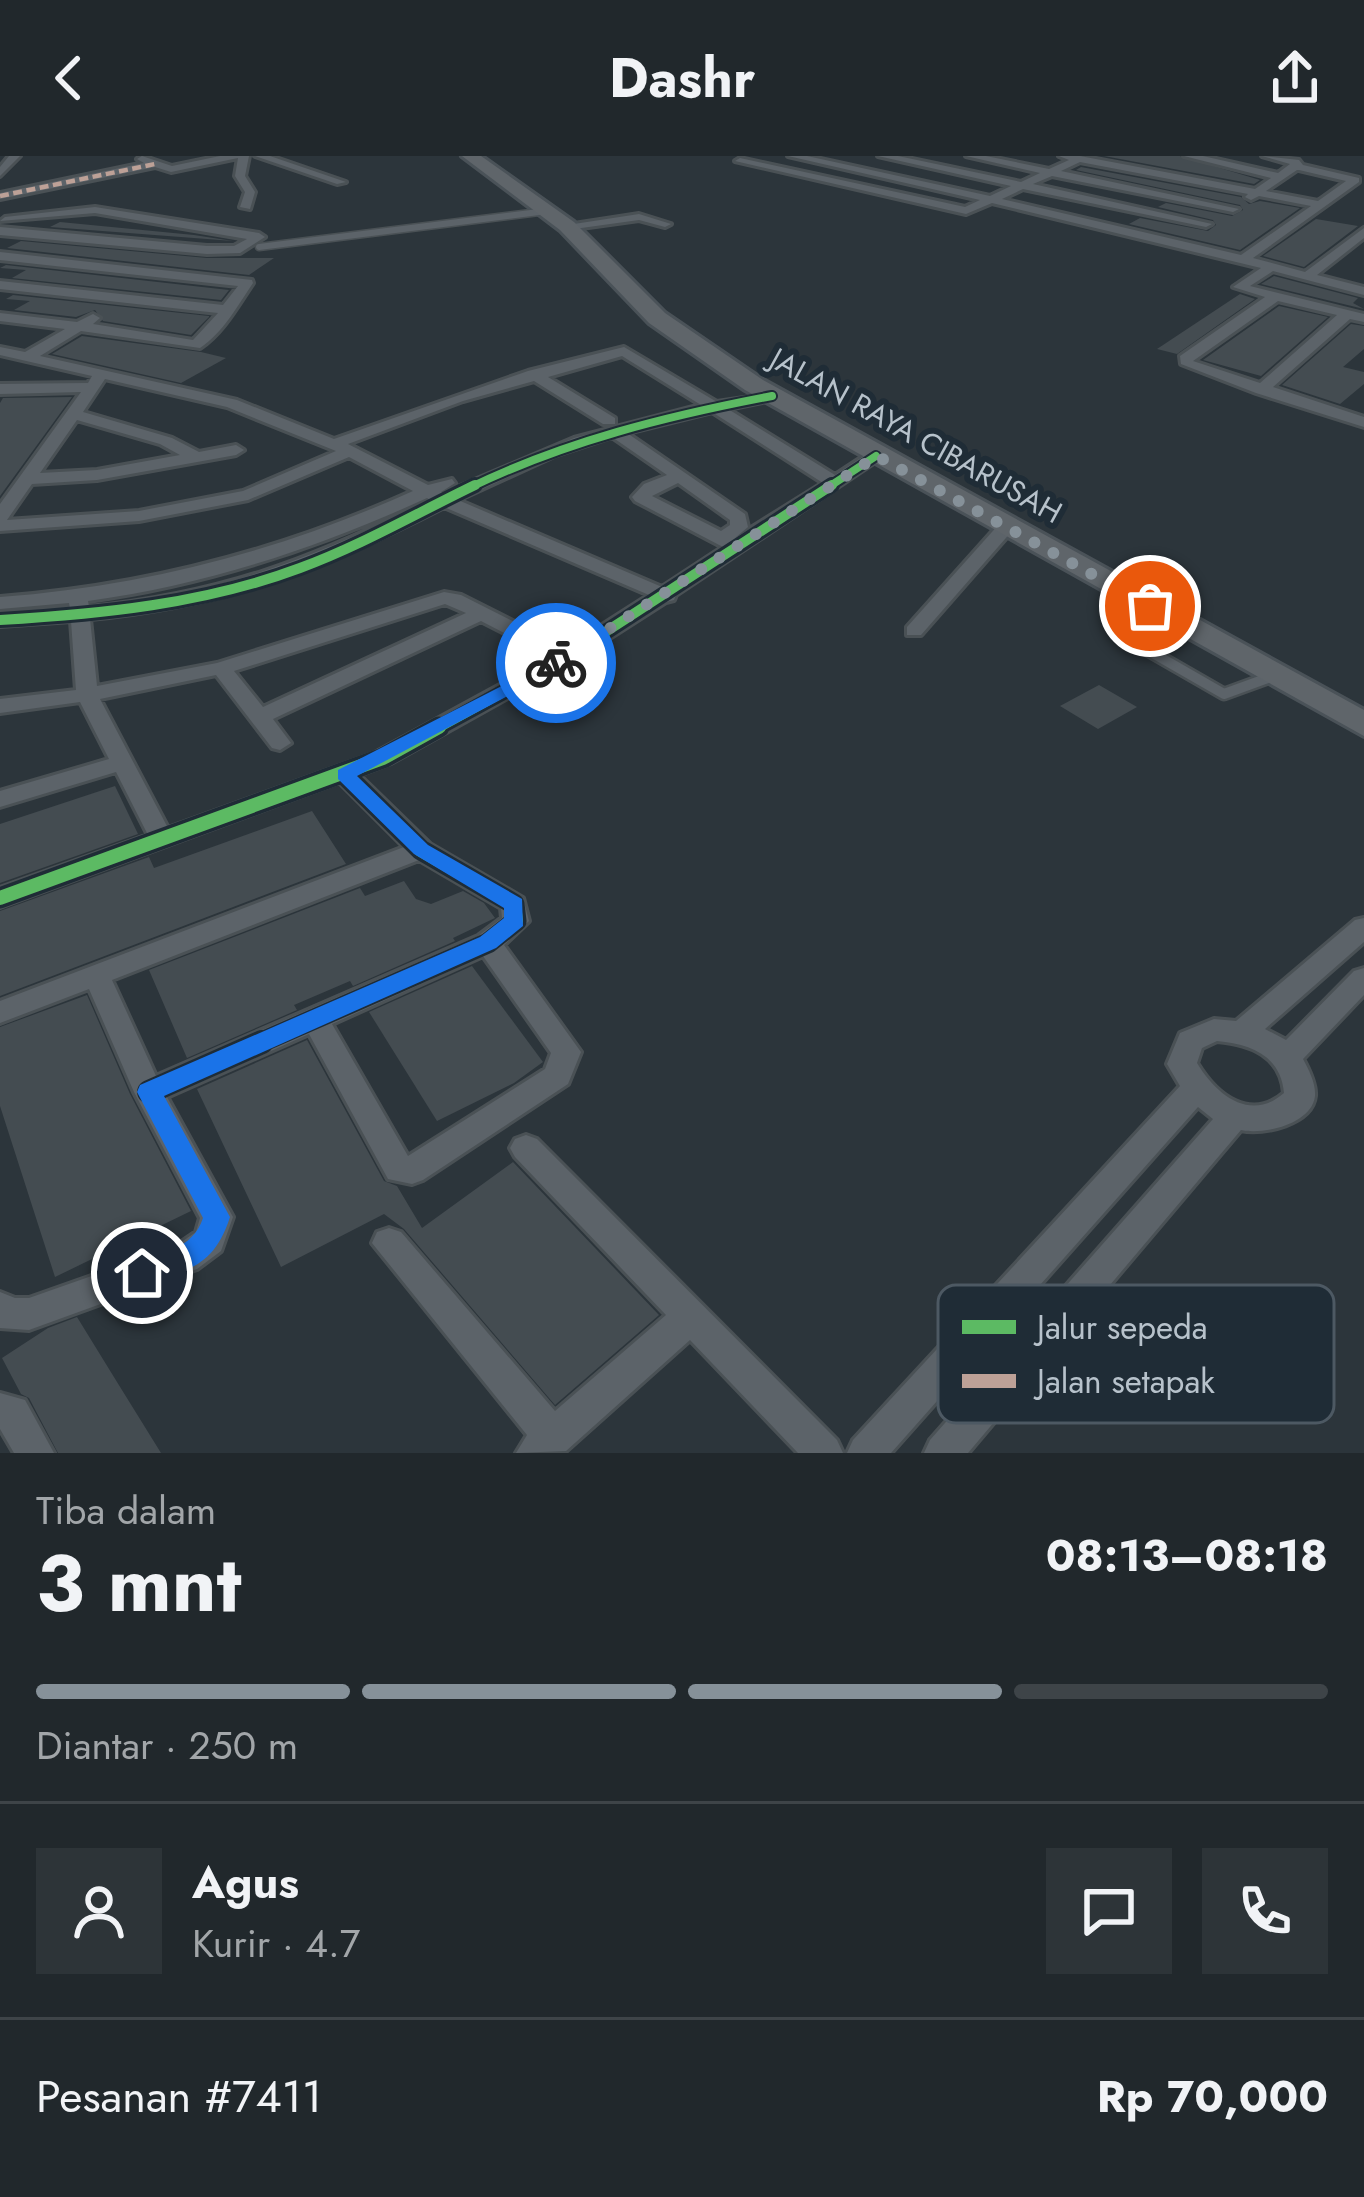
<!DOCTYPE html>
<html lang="id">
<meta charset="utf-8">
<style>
body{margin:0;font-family:Jost,sans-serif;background:#2d3438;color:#f1f3f6;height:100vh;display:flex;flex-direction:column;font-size:45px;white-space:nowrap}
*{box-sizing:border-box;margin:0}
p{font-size:39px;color:#a2a6a9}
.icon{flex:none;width:66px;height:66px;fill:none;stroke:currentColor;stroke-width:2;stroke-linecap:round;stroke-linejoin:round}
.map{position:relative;height:1297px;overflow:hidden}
.details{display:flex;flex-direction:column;background:#21282c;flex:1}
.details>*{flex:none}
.pin{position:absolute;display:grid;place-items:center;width:102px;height:102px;color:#fff;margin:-51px;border:6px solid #fff;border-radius:50%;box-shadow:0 3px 12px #0007}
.courier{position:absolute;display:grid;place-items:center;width:120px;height:120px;margin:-60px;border:9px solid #1a73e8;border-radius:50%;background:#fff;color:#222;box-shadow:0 3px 15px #0007}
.head em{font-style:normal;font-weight:700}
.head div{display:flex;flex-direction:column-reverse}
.head{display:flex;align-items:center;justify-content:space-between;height:204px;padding:0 36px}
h1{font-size:78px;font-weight:700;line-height:90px}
.bar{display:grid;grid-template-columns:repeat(4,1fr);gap:18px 12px;align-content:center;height:144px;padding:0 36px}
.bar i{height:15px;border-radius:9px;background:#3e4448}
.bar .selected{background:#869199}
.bar p{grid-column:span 4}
.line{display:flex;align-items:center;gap:30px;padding:0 36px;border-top:3px solid #3e4448}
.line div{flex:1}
.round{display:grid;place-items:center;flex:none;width:126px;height:126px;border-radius:0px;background:#2d3438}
header{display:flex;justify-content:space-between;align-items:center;height:156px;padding:0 36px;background:#21282c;font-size:54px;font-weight:700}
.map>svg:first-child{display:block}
.building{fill:#444c51}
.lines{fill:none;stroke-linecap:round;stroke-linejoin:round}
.service-far1-casing{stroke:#4a5155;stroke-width:9}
.service-casing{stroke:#4a5155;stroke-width:15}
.minor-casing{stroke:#4a5155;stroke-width:6}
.primary-casing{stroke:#4a5258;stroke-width:6}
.service-far1{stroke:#5c6369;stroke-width:6}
.service{stroke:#5c6369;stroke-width:10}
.minor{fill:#5c6369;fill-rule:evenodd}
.primary{fill:#5f656a;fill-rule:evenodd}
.quiet{stroke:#bda197;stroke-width:4.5;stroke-dasharray:9 4.5;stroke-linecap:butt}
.cycleway-far3-casing{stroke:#1f2c36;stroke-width:12}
.cycleway-far2-casing{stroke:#1f2c36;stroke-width:16}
.cycleway-far1-casing{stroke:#1f2c36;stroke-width:21}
.cycleway-casing{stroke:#1f2c36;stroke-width:24}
.cycleway-far3{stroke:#5cba63;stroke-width:8}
.cycleway-far2{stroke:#5cba63;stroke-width:10}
.cycleway-far1{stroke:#5cba63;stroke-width:14}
.cycleway{stroke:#5cba63;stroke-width:16}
.route{fill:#1a73e8}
.done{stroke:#869199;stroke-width:12;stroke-dasharray:0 21.6}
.labels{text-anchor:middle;stroke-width:12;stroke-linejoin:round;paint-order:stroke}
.far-street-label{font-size:30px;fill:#b7c2cb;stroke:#1f2c36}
.key{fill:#1f2c36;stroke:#4d5963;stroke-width:3}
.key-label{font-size:33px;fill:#b7c2cb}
</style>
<header><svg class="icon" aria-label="back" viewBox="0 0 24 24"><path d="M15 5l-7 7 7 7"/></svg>Dashr<svg class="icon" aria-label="share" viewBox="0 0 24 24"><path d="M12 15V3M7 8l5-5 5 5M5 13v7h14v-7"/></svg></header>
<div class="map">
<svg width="1364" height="1297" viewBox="0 0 1364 1297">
<rect width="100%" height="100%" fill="#2c353b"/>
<g class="building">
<polygon points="1104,0 1180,0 1260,24 1254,28"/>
<polygon points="1081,11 1241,41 1249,48 1260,45 1300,52 1240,94 1129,68 1140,62 1208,75 1216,69 1213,64 1158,51 1166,47 1232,60 1243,54 1240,49 1076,14"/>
<polygon points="1316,63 1358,70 1304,111 1263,100"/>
<polygon points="60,66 194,79 233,85 50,71"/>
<polygon points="21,85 207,102 274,102 249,119 7,92"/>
<polygon points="6,109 229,134 221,144 12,122 26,114 0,112"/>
<polygon points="1274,120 1358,142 1353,147 1364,153 1261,128"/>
<polygon points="1240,138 1255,143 1177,198 1157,193"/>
<polygon points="13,139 209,160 209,161 191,179 103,165 95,154 76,161 14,154 30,145 6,143"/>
<polygon points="1279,150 1328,161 1261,220 1203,204"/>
<polygon points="1351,168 1364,170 1364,193 1343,211 1364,216 1364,228 1340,248 1282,229"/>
<polygon points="82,180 201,196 226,202 181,227 52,198"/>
<polygon points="72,241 0,340 0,247 3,242"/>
<polygon points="1099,529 1137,551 1098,573 1060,550"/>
<polygon points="115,630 138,678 0,727 0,668"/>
<polygon points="312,655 346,708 0,840 0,755 149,701 154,712"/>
<polygon points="404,725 416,743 431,748 463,735 484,747 495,762 453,782 455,785 353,830 350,825 294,849 297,854 187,902 149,814 360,732 365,740"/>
<polygon points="472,810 543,906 514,927 437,965 369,856"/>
<polygon points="87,839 130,938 191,1055 55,1121 0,950 0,871"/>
<polygon points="307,884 384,1025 397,1030 422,1072 513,1006 659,1159 555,1249 404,1073 384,1058 281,1111 197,933"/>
<polygon points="77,1161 117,1226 161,1297 58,1297 29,1242 21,1238 2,1202 48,1172"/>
</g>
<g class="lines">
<g class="service-far1-casing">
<polyline id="service-far1" points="259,91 547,55"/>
</g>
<g class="service-casing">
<polyline id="service" points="1130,484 1224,538 1276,519"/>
</g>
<g class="minor-casing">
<g id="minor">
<polygon points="9,0 20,0 0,20 0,11"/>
<polygon points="220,0 249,0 245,20 255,36 250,53 240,51 245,36 235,20 238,2 171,16 155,11 0,43 0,37 144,7 137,3 142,0 172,10"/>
<polygon points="255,0 270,0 346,26 337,28"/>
<path d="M788,0H807L990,40L1011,30L878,0H898L1021,26L1040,17L966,0H986L1049,13L1069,4L1059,0H1080L1255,33L1271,22L1184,0H1203L1278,17L1290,8L1262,0L1299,4L1303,9L1359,22V26L1253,102L1305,116L1364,72V82L1317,119L1364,131V139L1273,115L1250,130L1364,158V166L1350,163L1273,231L1364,261V271L1256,237L1181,208L1180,200L1265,141L1233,131L1261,112L992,47L966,58L735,5L740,2L965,51L980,44ZM1080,6L1248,38L1245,41L1251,44L1259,40L1311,50L1241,99L1002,43L1023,33L1206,71L1212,68L1033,28L1052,20L1233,56L1239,53L1061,15ZM1297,14H1299L1346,25L1318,45L1266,35ZM1278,145L1337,159L1260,227L1193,205Z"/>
<polygon points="95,51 259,77 265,81 240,97 207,98 0,79 0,71 207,90 234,90 247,83 95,57 0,65 5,61"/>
<polygon points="639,58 671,68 665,71 639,64 567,74 561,70"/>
<path d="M0,96L252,124L253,127C238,149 223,177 200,192L81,175L40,200L237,244L334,283L528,215L624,191L717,246L777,237V243L728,253L835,319L870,296L884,300L676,439L674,444L666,446L574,505L391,607L359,619L430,688L523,742L529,765L504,789L581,896L568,928L423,1024L412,1028L388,1023L309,878L167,941L233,1061L221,1095L197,1113L29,1174L0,1172V1136L15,1142H29L174,1091L196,1076L200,1062L134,936L89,833L0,867V845L404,691L339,626L0,751V732L148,679L116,616L0,651V635L109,603L80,546L0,557V543L76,534L71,465L0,470V458L70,453L69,447L0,453V441C146,430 280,395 413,335L349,301L248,344L139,365L0,375V348L81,236L0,238V228L88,227L92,220L0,199V191L25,196L65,173L0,165V157L77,166L93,158L100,162L93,168L193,184L218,157L0,133V125L223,149L238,130L0,104ZM622,200L701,249L574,282L444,337L441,336L455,327L452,323L428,329L348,288L463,245L534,225L603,268H615V262L548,221ZM105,223L227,251L336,295L243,335L139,355L7,364L32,328L97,324L236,299L244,294L236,289L199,296L172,282L83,256ZM712,256L823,327L735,382L748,371L745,358L627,277ZM77,264L160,288L180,299L97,314L40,317ZM612,281L667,319L644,328L632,341L635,345L723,391L662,431L458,344L554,300ZM678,327L730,364V369L721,375L652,340ZM427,342L430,344C313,403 221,438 89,451L88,445C206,429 318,392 427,342ZM444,351L649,439L566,492L461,439L444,436L217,507L97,530L90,463C229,449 321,414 444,351ZM445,448L466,457L263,551L234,515ZM481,465L551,501L375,597L168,672L100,543L216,519L272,592L280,594L291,587L273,563ZM419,704L501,752L502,762L478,780L156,920L112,824ZM483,800L551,897L545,913L408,1000L332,868Z"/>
<polygon points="1006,366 1012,367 1012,375 921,479 907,479 907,471 1000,367"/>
<path d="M1364,762V786L1265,873L1286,884L1354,815L1364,812V839L1303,903C1309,914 1316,928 1315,940C1312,968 1264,979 1241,974L968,1297H924L930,1284L1213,963L1198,951L891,1297H847L853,1284L1180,930L1167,908L1180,877L1214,863L1236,865L1355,764ZM1217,885C1251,888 1281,900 1284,937C1251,966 1217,940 1197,907L1202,892Z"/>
<polygon points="526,979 537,983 837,1284 843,1297 798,1297 690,1184 566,1295 516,1297 527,1279 372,1087 377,1076 389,1072 401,1076 555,1255 666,1159 515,1001 510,992 515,983"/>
<polygon points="0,1237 25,1244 54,1297 14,1297 0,1273"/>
</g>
</g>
<g class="primary-casing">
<polygon id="primary" points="462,0 481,0 574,66 665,157 763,224 1364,554 1364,580 745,234 649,167 560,74"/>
</g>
<use href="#service-far1" class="service-far1"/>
<use href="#service" class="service"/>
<use href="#minor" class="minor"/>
<use href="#primary" class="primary"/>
<polyline class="quiet" points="0,40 155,8"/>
<g class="cycleway-far3-casing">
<g id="cycleway-far3">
<path d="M469,332C566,285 667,260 772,240"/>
<polyline points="827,332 876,300"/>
</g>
</g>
<g class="cycleway-far2-casing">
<g id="cycleway-far2">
<path d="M0,464C101,458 204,448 300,412C360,390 417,357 475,329"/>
<polyline points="434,574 567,501 832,329"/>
</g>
</g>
<g class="cycleway-far1-casing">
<g id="cycleway-far1">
<polyline points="0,742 383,602 439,571"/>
<polyline points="255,889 488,787 516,765 514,748 421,694 345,619"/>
</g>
</g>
<g class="cycleway-casing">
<polyline id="cycleway" points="149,936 262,886"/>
</g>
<use href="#cycleway-far3" class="cycleway-far3"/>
<use href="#cycleway-far2" class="cycleway-far2"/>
<use href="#cycleway-far1" class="cycleway-far1"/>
<use href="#cycleway" class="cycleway"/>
</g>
<path class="route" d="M556,502L565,507L562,511L357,620L428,689L522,743L523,770L496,792L164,940L230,1061C214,1111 188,1114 142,1130L132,1126L128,1117L132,1108C161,1098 193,1093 203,1062L137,936L140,929L480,781L504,762V752L414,698L338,623V614Z"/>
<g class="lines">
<polyline class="done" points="556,507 877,300 1150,450"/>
</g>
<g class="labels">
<g class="far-street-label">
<text transform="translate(916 280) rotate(29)" y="10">JALAN RAYA CIBARUSAH</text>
</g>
</g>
<rect x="938" y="1129" width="396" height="138" rx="18" class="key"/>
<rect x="962" y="1164" width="54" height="14" fill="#5cba63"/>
<rect x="962" y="1218" width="54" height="14" fill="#bda197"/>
<g class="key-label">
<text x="1037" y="1183">Jalur sepeda</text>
<text x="1037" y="1237">Jalan setapak</text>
</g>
</svg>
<div class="pin" style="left:1150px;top:450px;background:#ea580c"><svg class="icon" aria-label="bag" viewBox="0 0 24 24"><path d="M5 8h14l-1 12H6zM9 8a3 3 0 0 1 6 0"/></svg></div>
<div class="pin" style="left:142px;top:1117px;background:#1f2937"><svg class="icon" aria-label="home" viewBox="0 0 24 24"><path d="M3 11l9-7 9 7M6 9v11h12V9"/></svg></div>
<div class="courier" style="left:556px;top:507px"><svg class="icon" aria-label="bike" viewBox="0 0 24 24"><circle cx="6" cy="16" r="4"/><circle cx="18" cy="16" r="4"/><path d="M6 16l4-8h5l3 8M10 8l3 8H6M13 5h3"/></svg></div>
</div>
<section class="details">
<div class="head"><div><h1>3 mnt</h1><p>Tiba dalam</p></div><em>08:13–08:18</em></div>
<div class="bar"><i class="selected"></i><i class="selected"></i><i class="selected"></i><i></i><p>Diantar · 250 m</p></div>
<div class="line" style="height:216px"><a class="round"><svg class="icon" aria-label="person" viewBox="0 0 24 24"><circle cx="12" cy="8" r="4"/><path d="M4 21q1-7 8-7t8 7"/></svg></a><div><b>Agus</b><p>Kurir · 4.7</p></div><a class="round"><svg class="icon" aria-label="chat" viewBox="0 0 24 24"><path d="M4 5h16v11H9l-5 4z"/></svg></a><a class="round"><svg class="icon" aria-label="phone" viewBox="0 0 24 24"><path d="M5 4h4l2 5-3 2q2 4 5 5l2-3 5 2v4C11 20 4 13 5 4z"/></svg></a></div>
<div class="line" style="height:156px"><div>Pesanan #7411</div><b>Rp 70,000</b></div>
</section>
